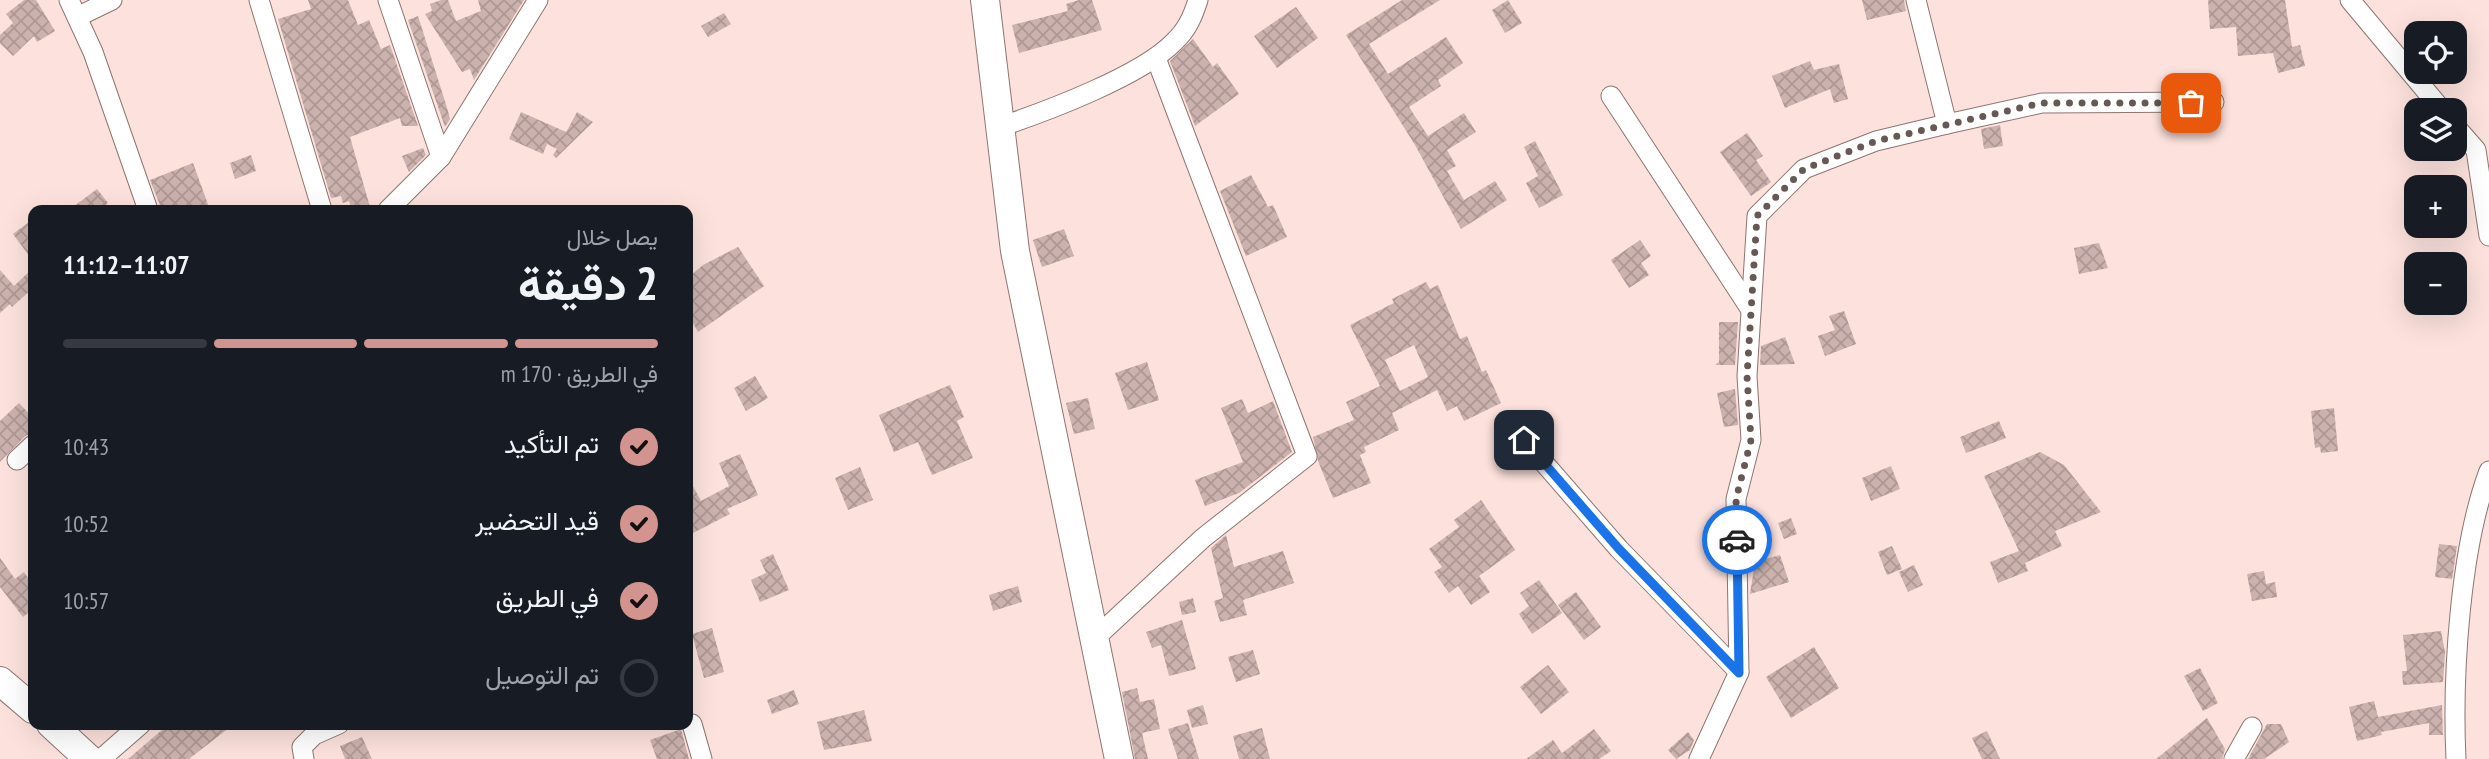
<!DOCTYPE html>
<html lang="ar">
<meta charset="utf-8">
<style>
body{margin:0;font-family:"PT Sans Narrow",Vazirmatn,sans-serif;background:#20242c;color:#f1f3f6;direction:rtl;height:100vh;display:flex;flex-direction:column;font-size:26px;white-space:nowrap}
*{box-sizing:border-box;margin:0}
p{font-size:23px;color:#9ea1a6}
.icon{flex:none;width:38px;height:38px;fill:none;stroke:currentColor;stroke-width:2;stroke-linecap:round;stroke-linejoin:round}
.map{position:relative;flex:1;overflow:hidden;direction:ltr}
.side{position:absolute;left:28px;top:205px;width:665px;height:525px;display:flex;flex-direction:column;background:#171b24;border-radius:14px;box-shadow:0 7px 28px #0002;direction:rtl}
.side>*{flex:none}
.buttons{position:absolute;left:2404px;top:21px;display:grid;gap:14px}
.buttons a{display:grid;place-items:center;width:63px;height:63px;border-radius:14px;background:#171b24;box-shadow:0 7px 28px #0002;font-size:35px}
.pin{position:absolute;display:grid;place-items:center;width:60px;height:60px;color:#fff;margin:-30px;border-radius:14px;box-shadow:0 4px 10px #0006}
.courier{position:absolute;display:grid;place-items:center;width:70px;height:70px;margin:-35px;border:5px solid #1a73e8;border-radius:50%;background:#fff;color:#222;box-shadow:0 2px 9px #0007}
.headline em{font-style:normal;font-weight:700}
.headline div{display:flex;flex-direction:column-reverse}
.headline{display:flex;align-items:center;justify-content:space-between;height:119px;padding:0 35px}
h1{font-size:46px;font-weight:700;line-height:52px}
.bar{display:grid;grid-template-columns:repeat(4,1fr);gap:10px 7px;align-content:center;height:84px;padding:0 35px}
.bar i{height:9px;border-radius:5px;background:#363941}
.bar .on{background:#d3948f}
.bar p{grid-column:span 4}
ol{padding:0 35px;list-style:none}
li{display:flex;align-items:center;gap:21px;height:77px}
li p{margin-inline-start:auto}
li .icon{padding:7px;border-radius:50%;background:#d3948f;color:#111;stroke-width:4}
li:last-child{color:#9ea1a6}
li i{width:38px;height:38px;border:4px solid #363941;border-radius:50%}
.map>svg:first-child{display:block}
.building{fill:url(#building-cross-hatch);fill-rule:evenodd}
.lines{fill:none;stroke-linecap:round;stroke-linejoin:round}
.street-casing{stroke:#8d7571;stroke-width:21}
.secondary-casing{stroke:#8d7571;stroke-width:30}
.street{stroke:#fff;stroke-width:19}
.secondary{stroke:#fff;stroke-width:28}
.done{stroke:#665855;stroke-width:7;stroke-dasharray:0 12.6}
.route{stroke:#1a73e8;stroke-width:9}
</style>
<div class="map">
<svg width="2489" height="759" viewBox="0 0 2489 759">
<defs>
<pattern id="building-cross-hatch" width="8" height="8" patternUnits="userSpaceOnUse" patternTransform="scale(1.75)"><rect width="8" height="8" fill="#ccb2ae"/><path d="M0 0l8 8M0 8l8-8" fill="none" stroke="#ae9894"/></pattern>
</defs>
<rect width="100%" height="100%" fill="#fce1dc"/>
<g class="building">
<polygon points="24,0 36,0 55,31 37,42 34,36 13,56 0,43 0,35 13,23 6,14"/>
<polygon points="308,0 348,0 358,25 369,20 381,49 390,45 418,126 402,126 400,118 350,137 370,207 360,210 352,210 349,201 343,203 341,196 331,198 278,19 311,9"/>
<polygon points="441,0 448,0 456,21 481,11 478,0 524,0 474,80 470,69 462,72 425,14 432,11 430,4"/>
<polygon points="1079,0 1092,0 1102,30 1019,53 1012,25 1068,11 1066,4"/>
<polygon points="1402,0 1440,0 1369,44 1388,74 1446,37 1463,63 1438,80 1441,86 1409,107 1428,136 1464,113 1476,132 1447,150 1456,166 1447,171 1464,200 1495,181 1507,200 1461,229 1415,145 1346,35"/>
<polygon points="1508,0 1522,23 1505,33 1492,10"/>
<polygon points="1862,0 1904,0 1906,11 1867,20"/>
<polygon points="2208,0 2285,0 2292,47 2300,45 2305,66 2278,73 2273,53 2238,56 2236,27 2210,29"/>
<polygon points="1296,7 1318,38 1277,68 1254,36"/>
<polygon points="724,13 731,24 708,37 701,26"/>
<polygon points="418,16 448,111 450,119 445,127 408,20"/>
<polygon points="1193,39 1213,67 1217,63 1239,94 1195,126 1170,61"/>
<polygon points="1810,61 1814,70 1839,64 1848,99 1834,103 1830,89 1785,108 1772,76"/>
<polygon points="521,112 566,132 563,138 577,112 593,122 556,158 553,155 557,149 547,144 543,154 509,139"/>
<polygon points="2000,125 2003,146 1984,149 1981,129"/>
<polygon points="1747,133 1763,156 1756,160 1771,182 1751,196 1720,152"/>
<polygon points="1535,141 1563,195 1539,208 1526,183 1538,176 1524,147"/>
<polygon points="423,148 426,155 409,172 402,156"/>
<polygon points="251,155 256,171 235,179 230,163"/>
<polygon points="193,163 210,210 162,210 150,180"/>
<polygon points="1251,175 1268,207 1273,205 1287,237 1246,256 1220,191"/>
<polygon points="97,189 108,203 99,210 69,210"/>
<polygon points="33,219 33,261 13,234"/>
<polygon points="1064,229 1074,256 1042,267 1033,240"/>
<polygon points="1640,240 1651,256 1641,263 1649,275 1629,288 1611,260"/>
<polygon points="2099,243 2108,268 2079,274 2074,248"/>
<polygon points="738,247 764,286 698,332 688,314 688,278 703,265"/>
<polygon points="33,268 33,288 12,307 10,304 0,313 0,270 14,286"/>
<path d="M1426,282L1430,289L1438,285L1460,339L1467,336L1482,372L1486,370L1501,403L1464,421L1457,406L1447,411L1437,390L1392,413L1399,430L1364,447L1366,452L1360,455L1371,483L1333,498L1318,461L1313,437L1354,420L1346,402L1380,386L1350,325L1394,303L1392,299ZM1414,345L1428,377L1400,391L1385,360Z"/>
<polygon points="1844,311 1856,344 1825,356 1818,336 1835,330 1829,316"/>
<polygon points="1719,322 1738,322 1735,365 1715,365 1719,362"/>
<polygon points="1785,337 1795,364 1760,365 1761,346"/>
<polygon points="1147,362 1159,400 1128,410 1115,373"/>
<polygon points="755,376 768,398 746,411 734,388"/>
<polygon points="950,385 964,417 957,421 973,458 932,475 918,442 894,452 879,415"/>
<polygon points="1735,389 1738,425 1724,427 1717,393"/>
<polygon points="1088,398 1095,429 1074,434 1066,403"/>
<polygon points="1242,399 1248,413 1273,401 1292,452 1239,493 1205,506 1195,480 1243,462 1221,408"/>
<polygon points="19,403 33,418 33,433 25,436 0,462 0,421"/>
<polygon points="2334,408 2338,451 2321,453 2320,447 2315,448 2311,411"/>
<polygon points="1999,421 2006,438 1966,453 1960,437"/>
<polygon points="2040,452 2064,465 2101,512 2055,531 2062,546 2025,563 2028,571 1998,583 1990,562 2019,551 1984,476"/>
<polygon points="740,454 758,495 727,509 730,514 693,533 688,523 688,477 701,501 729,486 719,463"/>
<polygon points="1891,466 1900,489 1871,501 1862,478"/>
<polygon points="860,467 873,500 848,510 835,478"/>
<polygon points="1481,500 1515,550 1479,576 1490,592 1471,605 1458,586 1449,593 1434,572 1442,567 1429,549 1459,527 1454,520"/>
<polygon points="1791,518 1797,534 1784,539 1778,523"/>
<polygon points="1226,535 1234,567 1283,551 1294,583 1243,600 1247,615 1220,622 1214,601 1223,598 1211,548"/>
<polygon points="2439,544 2457,546 2452,579 2435,577"/>
<polygon points="1892,546 1902,569 1887,575 1878,552"/>
<polygon points="773,554 789,590 760,602 751,580 766,573 760,560"/>
<polygon points="1780,555 1789,582 1750,594 1755,562"/>
<polygon points="0,558 15,579 24,572 33,585 33,609 23,617 0,587"/>
<polygon points="1914,565 1923,585 1908,592 1899,572"/>
<polygon points="2264,571 2266,584 2275,582 2277,597 2252,601 2247,574"/>
<polygon points="1539,580 1562,613 1532,634 1519,614 1529,606 1520,593"/>
<polygon points="1018,586 1022,602 993,611 989,595"/>
<polygon points="1576,592 1601,627 1584,640 1558,605"/>
<polygon points="1193,598 1196,612 1182,615 1179,602"/>
<polygon points="1182,620 1196,669 1169,676 1161,645 1152,648 1146,632"/>
<polygon points="712,628 724,672 704,678 692,634"/>
<polygon points="2441,631 2445,652 2443,682 2403,685 2402,671 2407,671 2403,635"/>
<polygon points="1814,647 1839,688 1791,718 1766,677"/>
<polygon points="1253,650 1260,674 1236,682 1228,657"/>
<polygon points="1548,665 1569,692 1541,714 1520,687"/>
<polygon points="2200,668 2218,703 2203,711 2184,676"/>
<polygon points="1137,688 1140,702 1154,699 1160,729 1142,733 1148,759 1135,759 1122,692"/>
<polygon points="794,690 799,704 772,714 767,700"/>
<polygon points="2374,701 2378,717 2442,705 2443,735 2429,735 2429,723 2381,732 2382,735 2357,741 2349,707"/>
<polygon points="1203,705 1208,724 1192,728 1187,710"/>
<polygon points="864,710 872,741 824,750 817,722"/>
<polygon points="2207,718 2225,749 2222,759 2156,759"/>
<polygon points="1188,723 1199,759 1178,759 1168,729"/>
<polygon points="169,724 234,724 189,759 128,759"/>
<polygon points="2267,724 2281,724 2289,742 2264,759 2248,759"/>
<polygon points="1262,728 1270,759 1239,759 1233,736"/>
<polygon points="681,729 689,759 657,759 650,740"/>
<polygon points="1594,729 1611,751 1599,759 1526,759 1553,740 1562,753"/>
<polygon points="1987,731 2000,759 1982,759 1972,738"/>
<polygon points="1688,732 1694,740 1690,750 1676,759 1668,750"/>
<polygon points="362,737 372,759 345,759 340,746"/>
</g>
<g class="lines">
<g class="street-casing">
<g id="street">
<polyline points="69,0 93,52 148,210"/>
<polyline points="259,0 322,210"/>
<polyline points="388,0 441,157"/>
<polyline points="2350,0 2442,110"/>
<polyline points="77,17 112,0"/>
<polyline points="1611,96 1751,310"/>
<polyline points="1947,124 2042,103 2214,102"/>
<polyline points="2455,126 2476,150 2489,236"/>
<path d="M1000,127C1047,111 1141,76 1174,42C1187,30 1193,16 1198,0"/>
<polyline points="388,210 441,157 538,0"/>
<polyline points="1524,440 1619,549 1739,672"/>
<polyline points="17,460 33,445"/>
<polyline points="1094,639 1203,538 1307,456 1156,58"/>
<polyline points="692,724 702,759"/>
<polyline points="101,759 141,724"/>
<polyline points="304,759 302,747 314,735 339,724"/>
<polyline points="1699,759 1739,672 1736,499 1751,440 1747,376 1757,216 1804,169 1876,141 1947,124 1916,0"/>
<polyline points="2234,759 2252,727"/>
<path d="M2456,759C2452,676 2460,548 2489,471"/>
</g>
</g>
<g class="secondary-casing">
<g id="secondary">
<polyline points="985,0 1015,251 1119,759"/>
<polyline points="0,681 33,709"/>
<polyline points="51,724 89,759"/>
</g>
</g>
<use href="#street" class="street"/>
<use href="#secondary" class="secondary"/>
</g>
<g class="lines">
<polyline class="done" points="1737,540 1736,499 1751,440 1747,376 1757,216 1804,169 1876,141 2042,103 2191,103"/>
<polyline class="route" points="1524,440 1619,549 1739,673 1737,540"/>
</g>
</svg>
<div class="buttons">
<a><svg class="icon" aria-label="locate" viewBox="0 0 24 24"><circle cx="12" cy="12" r="6"/><path d="M12 2v4M12 18v4M2 12h4M18 12h4"/></svg></a>
<a><svg class="icon" aria-label="layers" viewBox="0 0 24 24"><path d="M12 4l9 5-9 5-9-5zM3 14l9 5 9-5"/></svg></a>
<a>+</a>
<a>−</a>
</div>
<div class="pin" style="left:2191px;top:103px;background:#ea580c"><svg class="icon" aria-label="bag" viewBox="0 0 24 24"><path d="M5 8h14l-1 12H6zM9 8a3 3 0 0 1 6 0"/></svg></div>
<div class="pin" style="left:1524px;top:440px;background:#1f2937"><svg class="icon" aria-label="home" viewBox="0 0 24 24"><path d="M3 11l9-7 9 7M6 9v11h12V9"/></svg></div>
<div class="courier" style="left:1737px;top:540px"><svg class="icon" aria-label="car" viewBox="0 0 24 24"><path d="M5 17H2v-5l4-1 3-4h7l3 4 3 1v5h-3M9 17h6M6 11h13"/><circle cx="7" cy="17" r="2"/><circle cx="17" cy="17" r="2"/></svg></div>
<section class="side">
<div class="headline"><div><h1>2 دقيقة</h1><p>يصل خلال</p></div><em>11:07–11:12</em></div>
<div class="bar"><i class="on"></i><i class="on"></i><i class="on"></i><i></i><p>في الطريق · 170 m</p></div>
<ol>
<li><svg class="icon" aria-label="check" viewBox="0 0 24 24"><path d="M5 12l5 5 9-10"/></svg>تم التأكيد<p>10:43</p></li>
<li><svg class="icon" aria-label="check" viewBox="0 0 24 24"><path d="M5 12l5 5 9-10"/></svg>قيد التحضير<p>10:52</p></li>
<li><svg class="icon" aria-label="check" viewBox="0 0 24 24"><path d="M5 12l5 5 9-10"/></svg>في الطريق<p>10:57</p></li>
<li><i></i>تم التوصيل</li>
</ol>
</section>
</div>
